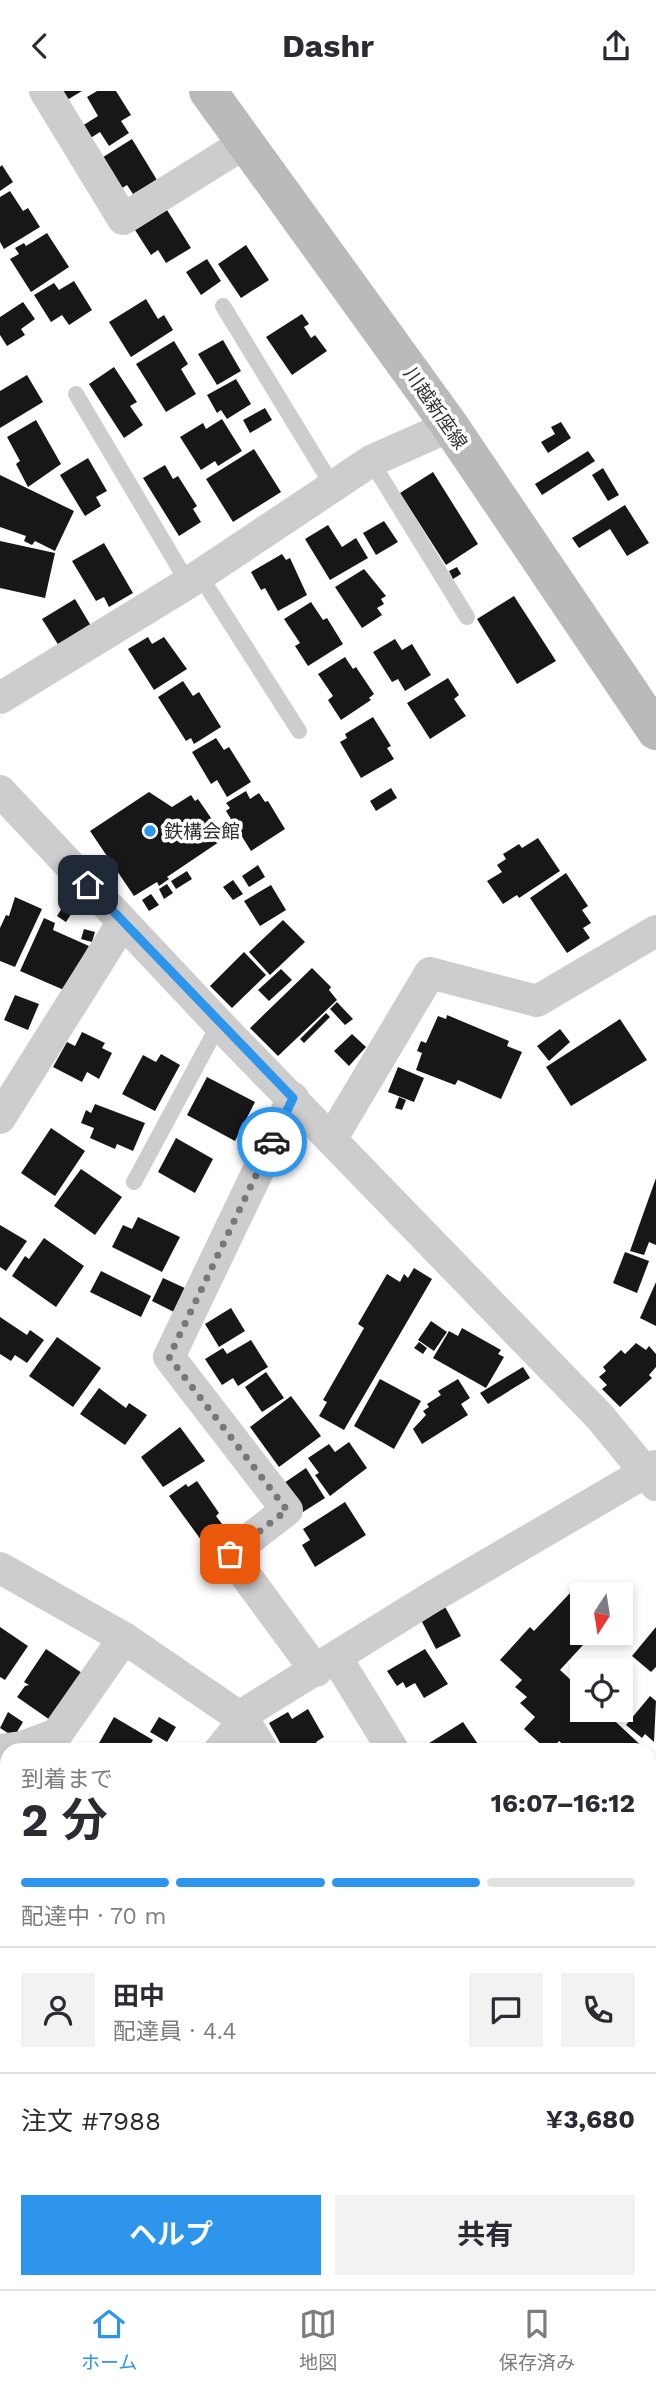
<!DOCTYPE html>
<html lang="ja">
<meta charset="utf-8">
<style>
body{margin:0;font-family:"Work Sans","Noto Sans JP",sans-serif;background:#f2f2f3;color:#2b2b33;height:100vh;display:flex;flex-direction:column;font-size:26px;white-space:nowrap}
*{box-sizing:border-box;margin:0}
p{font-size:23px;color:#7c7c81}
.icon{flex:none;width:38px;height:38px;fill:none;stroke:currentColor;stroke-width:2;stroke-linecap:round;stroke-linejoin:round}
.map{position:relative;flex:1;overflow:hidden}
.sheet{position:absolute;left:0px;top:1652px;width:656px;height:546px;display:flex;flex-direction:column;background:#fff;border-radius:21px 21px 0 0;box-shadow:0 4px 10px #0003}
.sheet>*{flex:none}
.needle{width:46px;rotate:192deg}
.controls{position:absolute;left:570px;top:1491px;display:grid;gap:14px}
.controls a{display:grid;place-items:center;width:63px;height:63px;border-radius:0px;background:#fff;box-shadow:0 4px 10px #0003;font-size:35px}
.pin{position:absolute;display:grid;place-items:center;width:60px;height:60px;color:#fff;margin:-30px;border-radius:14px;box-shadow:0 4px 10px #0006}
.courier{position:absolute;display:grid;place-items:center;width:70px;height:70px;margin:-35px;border:5px solid #2d95eb;border-radius:50%;background:#fff;color:#222;box-shadow:0 2px 9px #0007}
.head em{font-style:normal;font-weight:700}
.head div{display:flex;flex-direction:column-reverse}
.head{display:flex;align-items:center;justify-content:space-between;height:119px;padding:0 21px}
h1{font-size:46px;font-weight:700;line-height:52px}
.bar{display:grid;grid-template-columns:repeat(4,1fr);gap:10px 7px;align-content:center;height:84px;padding:0 21px}
.bar i{height:9px;border-radius:5px;background:#e1e1e2}
.bar .selected{background:#2d95eb}
.bar p{grid-column:span 4}
.line{display:flex;align-items:center;gap:18px;padding:0 21px;border-top:2px solid #e1e1e2}
.line div{flex:1}
.round{display:grid;place-items:center;flex:none;width:74px;height:74px;border-radius:0px;background:#f2f2f3}
.action{display:flex;gap:14px;margin-top:auto;padding:14px 21px}
.action a{flex:1;height:80px;border-radius:0px;background:#2d95eb;color:#fff;font-size:28px;font-weight:700;line-height:80px;text-align:center}
.action a+a{background:#f2f2f3;color:#2b2b33}
header{display:flex;justify-content:space-between;align-items:center;height:91px;padding:0 21px;background:#fff;font-size:32px;font-weight:700}
.tab-bar{display:flex;justify-content:space-around;align-items:center;height:98px;border-top:2px solid #e1e1e2;background:#fff;font-size:19px;color:#7c7c81}
.tab-bar a{display:grid;justify-items:center;gap:4px}
.tab-bar .selected{color:#2d95eb}
.map>svg:first-child{display:block}
.building{fill:#171717}
.lines{fill:none;stroke-linecap:round;stroke-linejoin:round}
.service{stroke:#cdcdcd;stroke-width:16}
.minor{stroke:#cdcdcd;stroke-width:32}
.tertiary{stroke:#cdcdcd;stroke-width:38}
.secondary{stroke:#bababa;stroke-width:38}
.done{stroke:#787878;stroke-width:7;stroke-dasharray:0 12.6}
.route{stroke:#2d95eb;stroke-width:9}
.poi-dot{fill:#2d95eb;stroke:#fff;stroke-width:2.5}
.labels{text-anchor:middle;stroke-width:7;stroke-linejoin:round;paint-order:stroke}
.street-label{font-size:19px;fill:#303030;stroke:#fff}
.poi-label{font-size:19px;fill:#303030;stroke:#fff;text-anchor:start}
</style>
<header><svg class="icon" aria-label="back" viewBox="0 0 24 24"><path d="M15 5l-7 7 7 7"/></svg>Dashr<svg class="icon" aria-label="share" viewBox="0 0 24 24"><path d="M12 15V3M7 8l5-5 5 5M5 13v7h14v-7"/></svg></header>
<div class="map">
<svg width="656" height="2198" viewBox="0 0 656 2198">
<rect width="100%" height="100%" fill="#fff"/>
<g class="building">
<polygon points="61,0 82,0 67,9"/>
<polygon points="97,0 116,0 131,24 121,30 129,42 109,55 100,41 89,48 82,35 98,25 87,6"/>
<polygon points="132,48 157,89 133,103 127,94 119,99 100,68"/>
<polygon points="2,74 13,91 0,100 0,76"/>
<polygon points="10,100 23,120 28,117 40,136 4,158 0,151 0,106"/>
<polygon points="167,119 191,157 166,172 158,159 151,164 135,139"/>
<polygon points="47,142 69,176 31,201 10,168 19,163 15,157 24,152 26,155"/>
<polygon points="246,154 269,189 241,207 218,173"/>
<polygon points="207,168 221,190 201,204 186,181"/>
<polygon points="74,190 92,219 69,234 62,224 51,231 34,204 54,192 59,199"/>
<polygon points="146,208 158,228 164,224 173,239 131,266 109,231"/>
<polygon points="23,211 35,228 21,238 25,244 7,255 0,244 0,226"/>
<polygon points="302,223 309,233 304,236 311,247 315,244 327,260 292,284 266,246"/>
<polygon points="223,249 241,280 217,294 198,263"/>
<polygon points="174,250 188,273 181,278 196,303 166,321 136,273"/>
<polygon points="114,276 137,311 130,315 143,334 124,347 89,293"/>
<polygon points="27,284 43,311 0,337 0,300"/>
<polygon points="236,288 251,313 227,328 221,319 217,322 207,304"/>
<polygon points="265,317 272,329 250,342 243,329"/>
<polygon points="222,328 242,360 218,375 215,370 201,379 180,346 203,332 206,338"/>
<polygon points="36,329 61,373 28,396 16,373 20,370 7,346"/>
<polygon points="561,331 571,347 548,362 541,351 555,343 551,336"/>
<polygon points="254,358 281,401 233,431 206,388"/>
<polygon points="588,360 595,370 542,404 535,393"/>
<polygon points="88,367 107,400 96,406 101,415 85,425 60,384"/>
<polygon points="165,374 173,388 178,385 197,415 193,418 201,431 179,445 143,387"/>
<polygon points="603,377 619,404 608,410 592,384"/>
<polygon points="433,381 478,453 446,474 400,402"/>
<polygon points="0,384 74,420 55,460 35,450 32,454 24,450 26,445 0,436"/>
<polygon points="625,414 649,452 627,465 610,438 579,457 572,447"/>
<polygon points="384,430 398,451 376,464 363,442"/>
<polygon points="328,434 342,456 356,447 368,467 330,489 305,448"/>
<polygon points="0,450 55,462 45,507 0,497"/>
<polygon points="104,452 133,502 109,516 104,506 96,510 72,470"/>
<polygon points="282,463 286,469 290,467 307,504 278,520 265,497 261,499 251,481"/>
<polygon points="457,476 461,483 453,488 449,480"/>
<polygon points="364,478 386,505 381,508 384,513 377,517 382,524 362,537 335,496"/>
<polygon points="514,505 556,570 517,593 477,528"/>
<polygon points="75,508 91,535 59,555 42,528"/>
<polygon points="311,511 323,529 327,527 343,553 308,575 295,555 300,552 284,528"/>
<polygon points="148,546 152,553 164,546 187,578 154,599 128,558"/>
<polygon points="395,548 402,559 412,553 431,584 405,600 398,588 392,591 373,561"/>
<polygon points="345,566 353,578 356,576 374,603 369,607 371,609 341,629 328,609 333,605 318,583"/>
<polygon points="448,587 459,604 454,608 466,625 430,648 407,612"/>
<polygon points="183,590 193,605 199,601 221,636 194,653 191,647 186,650 158,606"/>
<polygon points="373,626 391,655 387,657 394,668 361,687 340,651 347,647 345,643"/>
<polygon points="216,647 224,659 229,656 251,691 227,706 217,689 211,693 192,661"/>
<polygon points="391,697 397,707 376,720 370,710"/>
<polygon points="246,700 250,708 259,702 265,711 268,710 285,738 251,760 226,720 230,717 226,712"/>
<polygon points="149,701 172,716 191,704 195,710 198,708 222,743 217,746 219,751 167,786 169,788 159,795 157,791 134,805 90,740"/>
<polygon points="538,747 560,780 519,807 517,804 503,813 487,790 502,781 497,774 506,768 503,763 519,753 522,757"/>
<polygon points="258,774 265,786 249,796 242,785"/>
<polygon points="187,780 192,788 176,798 171,790"/>
<polygon points="566,782 588,815 582,819 591,832 583,837 590,847 567,862 530,807"/>
<polygon points="233,789 243,803 233,809 223,796"/>
<polygon points="167,793 173,802 164,808 159,798"/>
<polygon points="271,794 286,819 260,835 244,810"/>
<polygon points="151,803 159,814 149,820 142,809"/>
<polygon points="15,806 42,818 15,876 0,870 0,837 6,824 9,825"/>
<polygon points="68,808 77,814 66,831 57,825"/>
<polygon points="44,827 55,832 53,839 89,855 64,899 20,880"/>
<polygon points="283,829 305,851 270,884 249,861"/>
<polygon points="84,838 95,841 92,851 81,848"/>
<polygon points="244,861 266,884 232,917 210,895"/>
<polygon points="312,877 331,896 329,899 337,909 278,965 250,937"/>
<polygon points="281,878 292,889 269,910 258,899"/>
<polygon points="15,904 39,913 28,939 4,929"/>
<polygon points="337,911 353,928 345,934 330,918"/>
<polygon points="326,922 330,926 304,952 300,948"/>
<polygon points="447,924 509,950 507,955 522,961 501,1008 458,989 455,994 416,979 422,962 417,960 421,950 426,952 438,925 446,928"/>
<polygon points="620,928 647,969 571,1015 546,976"/>
<polygon points="560,938 570,951 549,970 537,955"/>
<polygon points="82,941 105,952 102,957 112,962 99,988 87,981 82,991 53,976 67,951 75,955"/>
<polygon points="352,943 366,956 349,975 334,960"/>
<polygon points="161,963 180,974 155,1020 122,1003 143,964 156,971"/>
<polygon points="398,976 424,987 414,1011 388,1001"/>
<polygon points="207,986 255,1011 235,1050 187,1024"/>
<polygon points="399,1006 406,1009 402,1019 395,1017"/>
<polygon points="95,1013 145,1032 133,1060 117,1053 115,1058 90,1047 94,1037 81,1032 86,1019 91,1022"/>
<polygon points="51,1037 85,1060 55,1105 21,1082"/>
<polygon points="176,1047 213,1068 195,1102 158,1081"/>
<polygon points="81,1078 122,1106 95,1144 54,1115"/>
<polygon points="656,1087 656,1154 649,1151 644,1164 630,1160"/>
<polygon points="138,1126 180,1146 162,1181 112,1156 123,1134 132,1138"/>
<polygon points="0,1134 27,1150 6,1180 0,1176"/>
<polygon points="44,1147 84,1175 56,1216 12,1185 25,1165 29,1168"/>
<polygon points="625,1161 649,1170 637,1202 613,1192"/>
<polygon points="414,1177 432,1188 344,1339 319,1325 327,1311 323,1309 364,1237 358,1233 387,1183 400,1191 404,1183 408,1187"/>
<polygon points="101,1180 151,1205 141,1226 90,1201"/>
<polygon points="163,1187 187,1198 176,1222 152,1210"/>
<polygon points="656,1191 656,1235 640,1227"/>
<polygon points="231,1217 245,1240 219,1256 205,1233"/>
<polygon points="0,1226 27,1244 30,1239 44,1249 27,1272 15,1264 11,1270 0,1263"/>
<polygon points="431,1230 447,1241 434,1260 418,1249"/>
<polygon points="462,1237 501,1259 498,1263 504,1266 486,1297 433,1267 449,1240 458,1245"/>
<polygon points="57,1246 101,1277 73,1316 29,1285"/>
<polygon points="251,1249 268,1276 238,1295 233,1287 222,1294 205,1268 223,1257 227,1263"/>
<polygon points="419,1251 427,1257 423,1263 414,1257"/>
<polygon points="636,1252 646,1259 649,1255 656,1263 656,1276 649,1284 652,1287 620,1316 602,1298 607,1294 599,1286 606,1280 603,1276 621,1259 625,1263"/>
<polygon points="523,1276 530,1287 488,1313 480,1302"/>
<polygon points="266,1281 284,1307 262,1321 245,1296"/>
<polygon points="380,1288 421,1310 394,1358 354,1335"/>
<polygon points="458,1288 470,1307 461,1313 468,1324 422,1353 413,1338 426,1324 423,1320 429,1316 427,1313 441,1304 438,1300"/>
<polygon points="99,1297 126,1317 129,1312 147,1324 125,1354 80,1323"/>
<polygon points="291,1305 321,1345 279,1376 250,1336"/>
<polygon points="180,1336 205,1370 163,1396 141,1366"/>
<polygon points="349,1351 367,1377 330,1405 315,1384 319,1382 308,1367 329,1353 335,1361"/>
<polygon points="306,1377 325,1407 303,1421 284,1392"/>
<polygon points="197,1390 219,1422 216,1425 225,1437 204,1453 169,1405 186,1393 188,1396"/>
<polygon points="345,1411 366,1444 315,1476 302,1454 310,1449 303,1438"/>
<polygon points="572,1500 583,1510 583,1542 594,1542 560,1579 583,1600 583,1619 603,1619 646,1659 569,1659 559,1650 551,1659 547,1659 524,1638 535,1626 520,1612 527,1606 515,1596 522,1589 500,1569 530,1536 534,1540"/>
<polygon points="443,1512 461,1545 436,1558 419,1525"/>
<polygon points="0,1536 28,1555 5,1589 0,1586"/>
<polygon points="656,1536 656,1576 651,1581 632,1565"/>
<polygon points="46,1558 85,1584 53,1631 17,1606 25,1595 29,1594 24,1591"/>
<polygon points="425,1558 448,1593 424,1607 415,1592 406,1597 403,1591 397,1595 387,1580"/>
<polygon points="650,1605 656,1610 654,1651 645,1643 642,1647 626,1634"/>
<polygon points="308,1618 324,1646 316,1651 321,1657 284,1659 269,1632 288,1621 292,1628"/>
<polygon points="8,1621 23,1631 14,1646 0,1637"/>
<polygon points="114,1626 153,1649 147,1659 95,1659"/>
<polygon points="159,1626 176,1636 167,1651 150,1641"/>
<polygon points="463,1631 482,1659 418,1659"/>
<polygon points="0,1670 7,1674 7,1746 0,1755"/>
<polygon points="649,1802 656,1803 656,1845 649,1845"/>
<polygon points="656,2000 656,2031 649,2020 649,2004"/>
<polygon points="7,2020 7,2048 0,2036 0,2024"/>
<polygon points="80,2191 133,2191 123,2198 85,2198"/>
<polygon points="290,2191 335,2191 323,2198 294,2198"/>
<polygon points="389,2191 483,2191 472,2198 394,2198"/>
</g>
<g class="lines">
<g class="service">
<polyline points="223,215 332,394"/>
<polyline points="76,303 188,492"/>
<polyline points="371,370 467,526"/>
<polyline points="199,483 299,640"/>
<polyline points="134,1091 219,933"/>
<polyline points="353,2191 356,2198"/>
<polyline points="645,2191 649,2198"/>
</g>
<g class="minor">
<polyline points="45,0 123,128 245,52"/>
<polyline points="0,607 188,492 371,370 450,335"/>
<polyline points="0,700 219,933 600,1326 656,1394"/>
<polyline points="293,1007 169,1266 287,1419 230,1463 316,1580"/>
<polyline points="0,1027 123,831"/>
<polyline points="332,1047 430,882 537,910 656,840"/>
<polyline points="0,1477 124,1547 244,1629 220,1659"/>
<polyline points="337,1568 393,1659"/>
<polyline points="0,1659 22,1656 57,1643 124,1547"/>
<polyline points="262,1659 244,1629 250,1619 432,1506 656,1375"/>
<polyline points="0,1790 7,1794"/>
<polyline points="649,2068 656,2079"/>
<polyline points="0,2139 7,2146"/>
<polyline points="50,2191 57,2198"/>
</g>
<g class="tertiary">
<polyline points="649,2136 656,2132"/>
<polyline points="548,2198 560,2191"/>
</g>
<polyline class="secondary" points="208,0 450,335 656,640"/>
</g>
<g class="lines">
<polyline class="done" points="230,1463 287,1419 169,1266 272,1051"/>
<polyline class="route" points="88,794 293,1007 272,1051"/>
</g>
<circle class="poi-dot" cx="150" cy="740" r="7"/>
<g class="labels">
<g class="street-label">
<text transform="translate(436 317) rotate(55)" y="7">川越新座線</text>
</g>
<g class="poi-label">
<text x="164" y="747">鉄構会館</text>
</g>
</g>
</svg>
<div class="controls">
<a><svg class="needle" viewBox="-14 -14 28 28"><path d="M0-13l5 13h-10z" fill="#e53935"/><path d="M0 13l5-13h-10z" fill="#7c7c81"/></svg></a>
<a><svg class="icon" aria-label="locate" viewBox="0 0 24 24"><circle cx="12" cy="12" r="6"/><path d="M12 2v4M12 18v4M2 12h4M18 12h4"/></svg></a>
</div>
<div class="pin" style="left:230px;top:1463px;background:#ea580c"><svg class="icon" aria-label="bag" viewBox="0 0 24 24"><path d="M5 8h14l-1 12H6zM9 8a3 3 0 0 1 6 0"/></svg></div>
<div class="pin" style="left:88px;top:794px;background:#1f2937"><svg class="icon" aria-label="home" viewBox="0 0 24 24"><path d="M3 11l9-7 9 7M6 9v11h12V9"/></svg></div>
<div class="courier" style="left:272px;top:1051px"><svg class="icon" aria-label="car" viewBox="0 0 24 24"><path d="M5 17H2v-5l4-1 3-4h7l3 4 3 1v5h-3M9 17h6M6 11h13"/><circle cx="7" cy="17" r="2"/><circle cx="17" cy="17" r="2"/></svg></div>
<section class="sheet">
<div class="head"><div><h1>2 分</h1><p>到着まで</p></div><em>16:07–16:12</em></div>
<div class="bar"><i class="selected"></i><i class="selected"></i><i class="selected"></i><i></i><p>配達中 · 70 m</p></div>
<div class="line" style="height:126px"><a class="round"><svg class="icon" aria-label="person" viewBox="0 0 24 24"><circle cx="12" cy="8" r="4"/><path d="M4 21q1-7 8-7t8 7"/></svg></a><div><b>田中</b><p>配達員 · 4.4</p></div><a class="round"><svg class="icon" aria-label="chat" viewBox="0 0 24 24"><path d="M4 5h16v11H9l-5 4z"/></svg></a><a class="round"><svg class="icon" aria-label="phone" viewBox="0 0 24 24"><path d="M5 4h4l2 5-3 2q2 4 5 5l2-3 5 2v4C11 20 4 13 5 4z"/></svg></a></div>
<div class="line" style="height:91px"><div>注文 #7988</div><b>¥3,680</b></div>
<div class="action"><a>ヘルプ</a><a>共有</a></div>
</section>
</div>
<nav class="tab-bar">
<a class="selected"><svg class="icon" aria-label="home" viewBox="0 0 24 24"><path d="M3 11l9-7 9 7M6 9v11h12V9"/></svg>ホーム</a>
<a><svg class="icon" aria-label="map" viewBox="0 0 24 24"><path d="M3 6l6-2 6 2 6-2v14l-6 2-6-2-6 2zM9 4v14M15 6v14"/></svg>地図</a>
<a><svg class="icon" aria-label="saved" viewBox="0 0 24 24"><path d="M7 4h10v16l-5-4-5 4z"/></svg>保存済み</a>
</nav>
